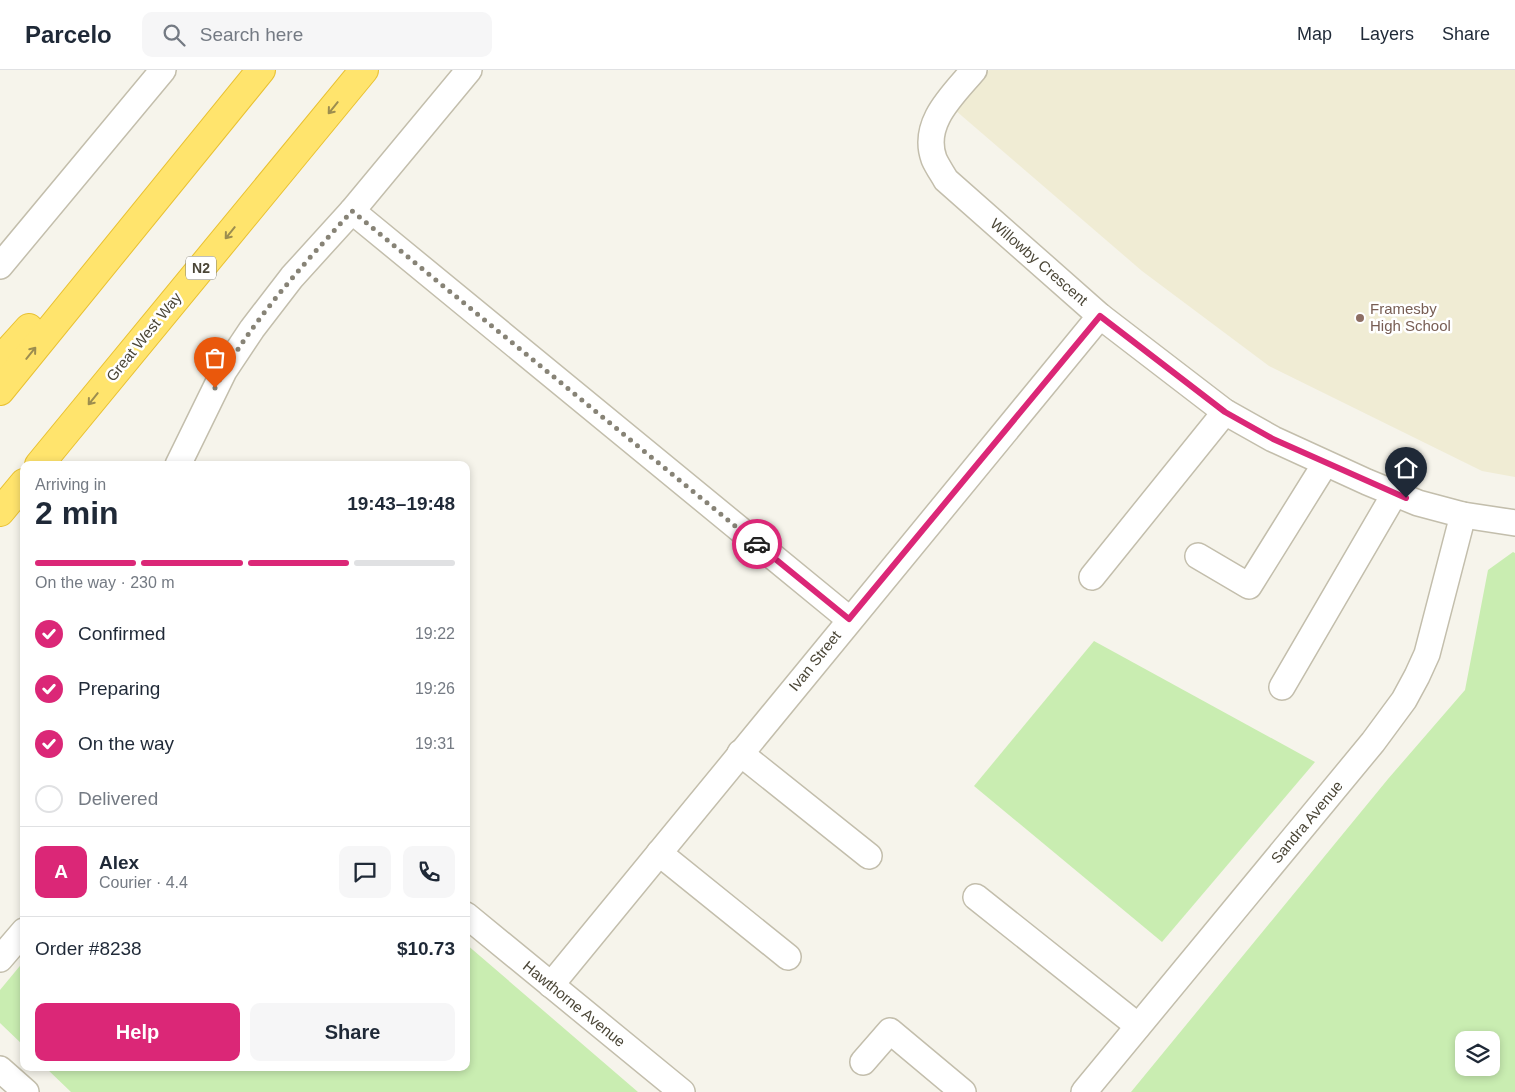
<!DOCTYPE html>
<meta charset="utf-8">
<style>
body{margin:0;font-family:Helvetica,sans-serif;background:#f6f6f7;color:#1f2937;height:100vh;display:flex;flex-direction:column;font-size:19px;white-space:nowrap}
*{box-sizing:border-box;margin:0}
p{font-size:16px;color:#747a83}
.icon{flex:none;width:28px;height:28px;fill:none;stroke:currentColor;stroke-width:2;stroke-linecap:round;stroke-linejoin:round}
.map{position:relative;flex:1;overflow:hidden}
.details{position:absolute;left:20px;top:391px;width:450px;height:610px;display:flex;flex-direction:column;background:#fff;border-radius:10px;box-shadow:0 2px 8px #0003}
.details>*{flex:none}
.tools{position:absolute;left:1455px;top:961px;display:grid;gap:10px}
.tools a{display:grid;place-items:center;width:45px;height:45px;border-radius:10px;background:#fff;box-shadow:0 2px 8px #0003;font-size:25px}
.pin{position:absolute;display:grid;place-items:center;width:42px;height:42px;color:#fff;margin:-51px -21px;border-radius:50% 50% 50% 0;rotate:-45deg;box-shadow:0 0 5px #0007}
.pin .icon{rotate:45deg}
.courier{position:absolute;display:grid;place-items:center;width:50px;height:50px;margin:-25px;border:4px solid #db2777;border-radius:50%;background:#fff;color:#222;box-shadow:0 1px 6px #0007}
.headline em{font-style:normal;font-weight:700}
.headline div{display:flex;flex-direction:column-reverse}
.headline{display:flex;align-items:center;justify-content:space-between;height:85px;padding:0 15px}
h1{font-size:32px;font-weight:700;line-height:38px}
.bar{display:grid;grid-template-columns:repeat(4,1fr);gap:8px 5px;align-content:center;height:60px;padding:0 15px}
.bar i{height:6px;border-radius:4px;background:#e0e1e3}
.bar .active{background:#db2777}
.bar p{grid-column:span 4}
.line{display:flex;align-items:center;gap:12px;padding:0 15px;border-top:1px solid #e0e1e3}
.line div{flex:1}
.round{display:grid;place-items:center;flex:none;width:52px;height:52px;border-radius:10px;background:#f6f6f7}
ol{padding:0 15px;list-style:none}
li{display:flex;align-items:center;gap:15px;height:55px}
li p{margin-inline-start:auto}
li .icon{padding:5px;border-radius:50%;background:#db2777;color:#fff;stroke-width:4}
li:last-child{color:#747a83}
li i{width:28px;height:28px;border:2px solid #e0e1e3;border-radius:50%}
.primary-button{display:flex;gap:10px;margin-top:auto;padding:10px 15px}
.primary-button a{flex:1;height:58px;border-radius:10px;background:#db2777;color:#fff;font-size:20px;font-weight:700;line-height:58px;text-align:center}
.primary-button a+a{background:#f6f6f7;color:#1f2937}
header{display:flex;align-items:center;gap:30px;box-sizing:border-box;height:70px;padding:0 25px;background:#fff;border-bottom:1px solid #e0e1e3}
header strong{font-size:24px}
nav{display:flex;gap:28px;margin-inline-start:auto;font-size:18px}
.search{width:350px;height:45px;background:#f6f6f7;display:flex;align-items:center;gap:12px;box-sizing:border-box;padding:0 18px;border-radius:10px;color:#747a83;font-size:19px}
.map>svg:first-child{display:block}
.education{fill:#f0ecd4}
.green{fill:#c9edb1;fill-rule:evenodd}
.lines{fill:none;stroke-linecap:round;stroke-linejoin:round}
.minor-casing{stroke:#c3beac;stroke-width:28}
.highway-casing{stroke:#e9c132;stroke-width:30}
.minor{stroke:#fff;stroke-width:25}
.highway{stroke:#ffe46d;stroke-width:28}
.oneway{stroke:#9c8d4f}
.done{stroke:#878376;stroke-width:5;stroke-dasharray:0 9}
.route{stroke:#db2777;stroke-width:6}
.education-dot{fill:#8d6e63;stroke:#fff;stroke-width:2}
.labels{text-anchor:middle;stroke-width:5;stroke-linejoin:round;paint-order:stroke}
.shield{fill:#fff;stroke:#817e73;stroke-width:1}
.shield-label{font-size:14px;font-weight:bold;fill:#4b4637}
.street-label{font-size:15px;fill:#4b4637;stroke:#fff}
.education-label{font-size:15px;fill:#785e54;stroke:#fff;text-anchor:start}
</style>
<header>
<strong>Parcelo</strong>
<div class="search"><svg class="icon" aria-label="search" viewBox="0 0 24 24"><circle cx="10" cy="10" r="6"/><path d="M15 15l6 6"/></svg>Search here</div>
<nav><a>Map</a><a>Layers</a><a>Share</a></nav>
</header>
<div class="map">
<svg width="1515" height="1022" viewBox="0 0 1515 1022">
<rect width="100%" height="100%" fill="#f6f4eb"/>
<polygon class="education" points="989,0 1515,0 1515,407 1482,401 1269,296 1142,201 955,40"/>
<g class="green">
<path d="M1513,482L1515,483V1022H1131L1388,709L1465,620L1488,500ZM1464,970H1491V998H1464Z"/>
<polygon points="1094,571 1315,692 1162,872 974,716"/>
<polygon points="466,874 638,1022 71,1022 46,998 466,998"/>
<polygon points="24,891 24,976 0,953 0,920"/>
</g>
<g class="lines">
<g class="minor-casing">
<g id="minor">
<path d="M974,0C953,25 921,53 934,89C937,96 942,103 946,110L1100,246L1225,342L1273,369L1367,412L1418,433L1463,445L1515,453"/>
<polyline points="352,141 849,549"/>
<polyline points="0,196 163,0"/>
<polyline points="178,395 224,301 252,259 292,207 352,141 469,0"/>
<polyline points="1198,486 1249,516 1325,394"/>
<polyline points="1092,507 1225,342"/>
<polyline points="1282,617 1395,423"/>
<polyline points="740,683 869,786"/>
<polyline points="659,783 788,887"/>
<polyline points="976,827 1138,956"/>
<polyline points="466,845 682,1022"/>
<polyline points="0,889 24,861"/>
<polyline points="551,915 1100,246"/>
<polyline points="863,992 890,961 963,1022"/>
<polyline points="0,999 26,1022"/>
<polyline points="1084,1022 1373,672 1404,630 1417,606 1427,584 1463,445"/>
</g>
</g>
<g class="highway-casing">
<g id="highway">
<polyline points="0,290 29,258"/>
<polyline points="0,321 261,0"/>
<polyline points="39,395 364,0"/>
<polyline points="0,442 24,413"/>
</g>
</g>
<use href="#minor" class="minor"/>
<use href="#highway" class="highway"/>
</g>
<defs><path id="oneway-shaft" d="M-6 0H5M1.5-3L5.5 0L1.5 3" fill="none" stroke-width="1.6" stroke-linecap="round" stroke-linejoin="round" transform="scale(1.25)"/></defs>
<g class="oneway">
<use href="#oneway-shaft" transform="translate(333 38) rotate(129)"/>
<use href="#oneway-shaft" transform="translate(230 163) rotate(129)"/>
<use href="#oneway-shaft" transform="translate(31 283) rotate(-51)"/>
<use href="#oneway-shaft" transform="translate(93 329) rotate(129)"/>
</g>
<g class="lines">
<path class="done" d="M215,318C250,252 302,196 352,141L757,474"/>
<polyline class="route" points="757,474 849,549 1100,246 1225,342 1273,369 1406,428"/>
</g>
<circle class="education-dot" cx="1360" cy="248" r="5"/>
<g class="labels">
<rect class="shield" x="186" y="186.5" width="30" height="23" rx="4"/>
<g class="shield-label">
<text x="201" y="203">N2</text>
</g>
<g class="street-label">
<text transform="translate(1039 192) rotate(41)" y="5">Willowby Crescent</text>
<text transform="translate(144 267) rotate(-51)" y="5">Great West Way</text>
<text transform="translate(815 591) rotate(-51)" y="5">Ivan Street</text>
<text transform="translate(1307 752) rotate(-50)" y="5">Sandra Avenue</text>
<text transform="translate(574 934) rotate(39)" y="5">Hawthorne Avenue</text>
</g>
<g class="education-label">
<text x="1370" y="244">Framesby<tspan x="1370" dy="17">High School</tspan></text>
</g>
</g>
</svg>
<div class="tools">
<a><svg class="icon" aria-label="layers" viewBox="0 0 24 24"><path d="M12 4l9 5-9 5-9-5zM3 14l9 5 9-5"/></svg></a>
</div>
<div class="pin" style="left:215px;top:318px;background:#ea580c"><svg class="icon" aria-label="bag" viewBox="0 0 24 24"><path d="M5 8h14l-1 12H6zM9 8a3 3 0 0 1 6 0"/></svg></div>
<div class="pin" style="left:1406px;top:428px;background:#1f2937"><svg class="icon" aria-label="home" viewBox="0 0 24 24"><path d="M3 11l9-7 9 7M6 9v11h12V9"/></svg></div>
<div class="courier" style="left:757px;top:474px"><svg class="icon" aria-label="car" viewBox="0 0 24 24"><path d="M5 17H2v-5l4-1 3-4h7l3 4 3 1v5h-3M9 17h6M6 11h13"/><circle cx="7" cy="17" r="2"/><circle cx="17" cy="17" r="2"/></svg></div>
<section class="details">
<div class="headline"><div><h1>2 min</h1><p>Arriving in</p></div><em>19:43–19:48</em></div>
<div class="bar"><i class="active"></i><i class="active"></i><i class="active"></i><i></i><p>On the way · 230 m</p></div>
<ol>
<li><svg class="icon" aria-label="check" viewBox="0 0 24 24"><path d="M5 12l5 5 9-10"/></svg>Confirmed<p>19:22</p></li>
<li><svg class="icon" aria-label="check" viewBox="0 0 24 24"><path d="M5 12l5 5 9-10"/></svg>Preparing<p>19:26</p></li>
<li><svg class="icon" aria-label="check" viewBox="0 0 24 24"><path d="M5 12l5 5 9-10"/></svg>On the way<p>19:31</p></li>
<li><i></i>Delivered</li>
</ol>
<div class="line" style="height:90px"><b class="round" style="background:#db2777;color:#fff">A</b><div><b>Alex</b><p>Courier · 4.4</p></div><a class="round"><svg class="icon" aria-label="chat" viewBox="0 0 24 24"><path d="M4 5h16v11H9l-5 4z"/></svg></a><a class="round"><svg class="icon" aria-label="phone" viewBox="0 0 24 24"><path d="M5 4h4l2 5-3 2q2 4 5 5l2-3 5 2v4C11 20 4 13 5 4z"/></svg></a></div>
<div class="line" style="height:65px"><div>Order #8238</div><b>$10.73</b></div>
<div class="primary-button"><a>Help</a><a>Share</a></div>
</section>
</div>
